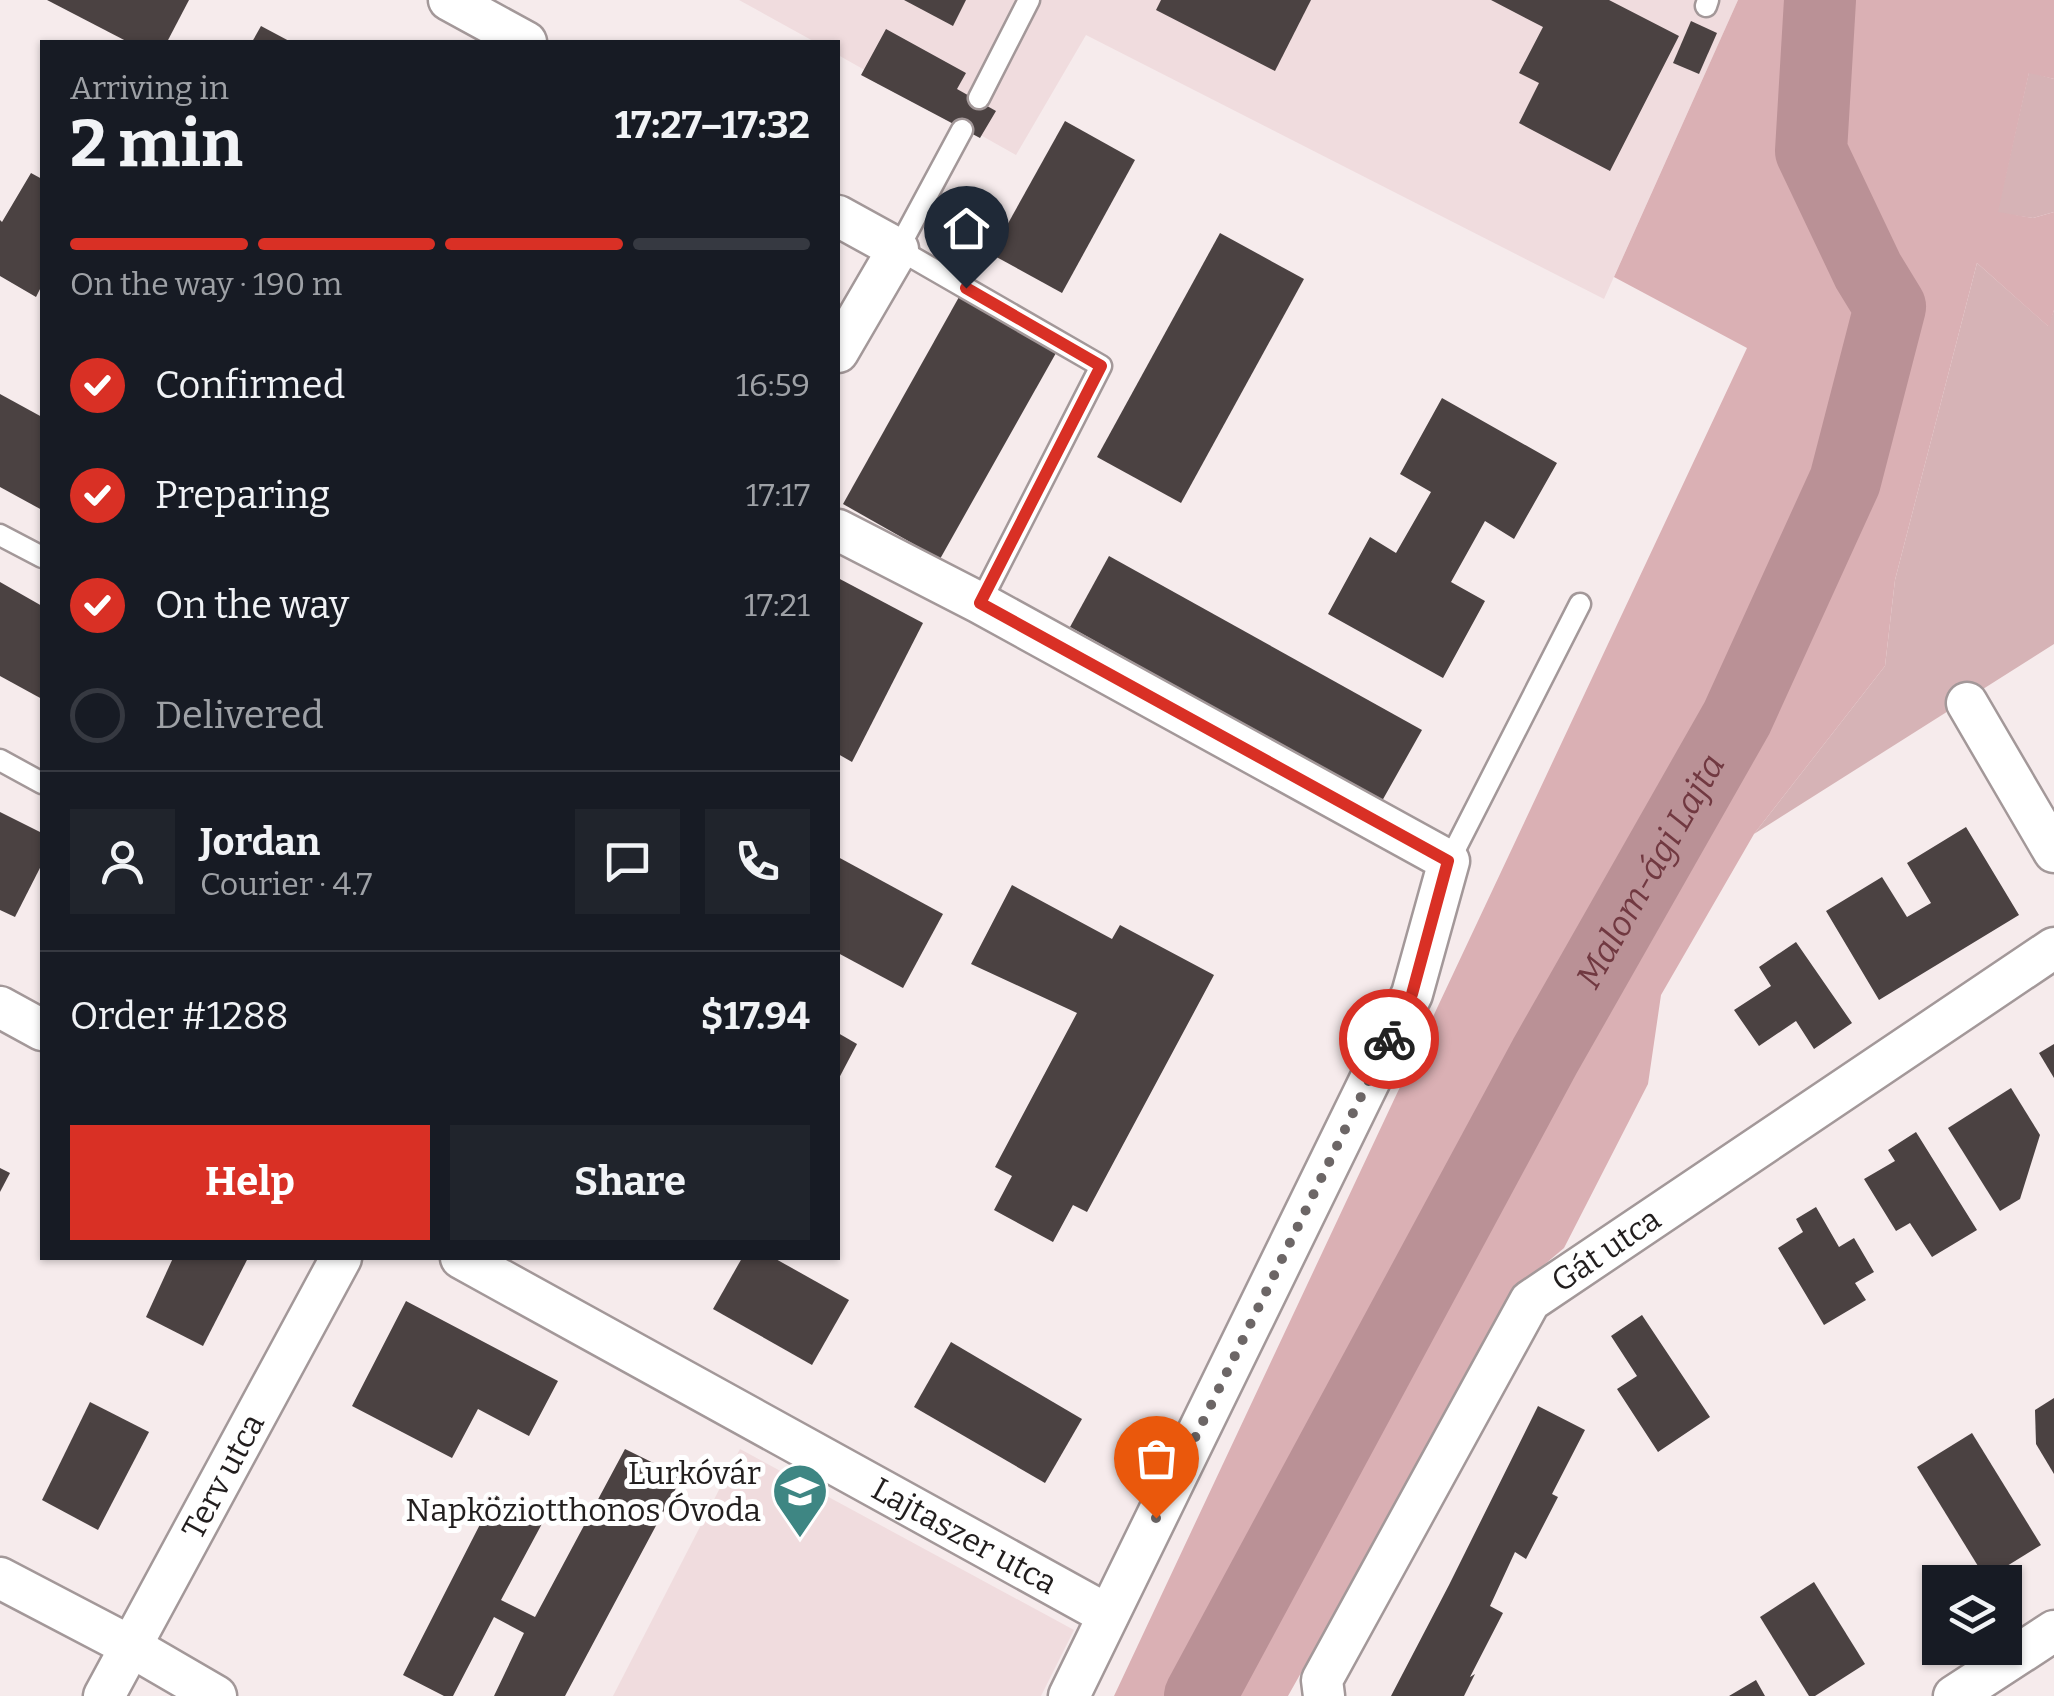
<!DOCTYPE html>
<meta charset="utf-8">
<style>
body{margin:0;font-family:Bitter,serif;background:#20242c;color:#f1f3f6;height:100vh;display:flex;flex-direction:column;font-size:38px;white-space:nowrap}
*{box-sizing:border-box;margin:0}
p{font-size:32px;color:#9ea1a6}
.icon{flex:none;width:55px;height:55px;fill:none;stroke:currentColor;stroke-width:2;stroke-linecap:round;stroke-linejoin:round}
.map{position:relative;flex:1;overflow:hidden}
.details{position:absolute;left:40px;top:40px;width:800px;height:1220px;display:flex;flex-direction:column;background:#171b24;border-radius:0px;box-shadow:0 2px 8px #0004}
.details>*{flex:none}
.buttons{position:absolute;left:1922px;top:1565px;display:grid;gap:20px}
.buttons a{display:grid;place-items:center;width:100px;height:100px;border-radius:0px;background:#171b24;box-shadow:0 2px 8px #0004;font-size:50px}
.pin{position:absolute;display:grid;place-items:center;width:85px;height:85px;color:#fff;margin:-102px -42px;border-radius:50% 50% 50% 0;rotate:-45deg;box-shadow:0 0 10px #0007}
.pin .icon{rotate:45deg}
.courier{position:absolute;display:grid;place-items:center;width:100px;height:100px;margin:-50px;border:8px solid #d93025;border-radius:50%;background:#fff;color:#222;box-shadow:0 2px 12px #0007}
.overview em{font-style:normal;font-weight:700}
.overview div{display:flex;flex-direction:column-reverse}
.overview{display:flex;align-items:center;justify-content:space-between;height:170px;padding:0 30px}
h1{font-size:65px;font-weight:700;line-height:75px}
.bar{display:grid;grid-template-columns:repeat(4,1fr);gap:15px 10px;align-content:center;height:120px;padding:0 30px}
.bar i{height:12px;border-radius:8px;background:#363941}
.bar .current{background:#d93025}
.bar p{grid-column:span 4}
.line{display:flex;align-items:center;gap:25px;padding:0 30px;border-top:2px solid #363941}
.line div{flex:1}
.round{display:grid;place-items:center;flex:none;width:105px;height:105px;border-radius:0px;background:#20242c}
ol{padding:0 30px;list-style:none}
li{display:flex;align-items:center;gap:30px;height:110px}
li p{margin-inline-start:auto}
li .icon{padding:10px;border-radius:50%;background:#d93025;color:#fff;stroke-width:4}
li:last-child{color:#9ea1a6}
li i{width:55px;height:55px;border:5px solid #363941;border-radius:50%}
.cta{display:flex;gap:20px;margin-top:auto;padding:20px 30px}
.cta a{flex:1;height:115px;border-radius:0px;background:#d93025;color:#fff;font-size:40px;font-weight:700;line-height:115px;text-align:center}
.cta a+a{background:#20242c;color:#f1f3f6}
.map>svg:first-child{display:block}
.built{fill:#f0dcde}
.green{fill:#d6b3b6}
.forest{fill:#dab0b4}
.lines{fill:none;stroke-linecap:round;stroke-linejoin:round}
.river{stroke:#ba9196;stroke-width:72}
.building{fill:#4b4242}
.service-casing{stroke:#a39899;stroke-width:25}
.minor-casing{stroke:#a39899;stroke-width:45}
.service{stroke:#fff;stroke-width:20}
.minor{stroke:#fff;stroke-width:40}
.done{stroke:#6c6666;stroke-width:10;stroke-dasharray:0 18}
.route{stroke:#d93025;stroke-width:12}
.labels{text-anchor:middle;stroke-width:10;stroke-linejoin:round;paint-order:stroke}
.street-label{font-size:32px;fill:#221e1e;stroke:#fff}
.poi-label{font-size:32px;fill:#221e1e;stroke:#fff;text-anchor:end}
.water-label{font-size:35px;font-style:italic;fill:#713941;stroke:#fff}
</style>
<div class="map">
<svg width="2054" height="1696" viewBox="0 0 2054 1696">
<rect width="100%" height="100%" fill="#f6ebec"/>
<g class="built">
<polygon points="739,0 1738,0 1604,299 1086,35 1016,155 838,55 838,42 815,42"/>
<polygon points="740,1449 1074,1630 1041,1696 613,1696"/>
</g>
<g class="green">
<polygon points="2029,72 2054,79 2054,212 2033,218 1997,213"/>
<polygon points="1977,263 2048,326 2054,310 2054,644 1754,834 1885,666 1895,580"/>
</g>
<polygon class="forest" points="1738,0 2054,0 2054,79 2029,73 1998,212 2033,218 2054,212 2054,310 2049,327 1977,263 1895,580 1885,666 1754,834 1661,995 1648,1084 1564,1248 1518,1287 1288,1696 1114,1696 1747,348 1614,277"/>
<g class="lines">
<path class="river" id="s1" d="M1200,1696L1545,1056L1737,718L1845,481L1890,307L1868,271L1811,151L1820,0"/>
</g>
<g class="building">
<polygon points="47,0 189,0 167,42 128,42"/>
<polygon points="904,0 966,0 953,26"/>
<polygon points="1161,0 1311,0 1275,71 1156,10"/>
<polygon points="1491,0 1609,0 1679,36 1610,171 1519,123 1539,83 1519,73 1543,27"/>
<polygon points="1691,21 1717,33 1699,74 1673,63"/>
<polygon points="261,26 291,42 252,42"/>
<polygon points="886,29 966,73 957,89 996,111 980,138 861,75"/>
<polygon points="1065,121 1135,160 1062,293 991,254"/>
<polygon points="31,173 42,179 42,285 36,297 0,276 0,220 2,222"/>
<polygon points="1220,233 1304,279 1181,503 1097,457"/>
<polygon points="959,297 1056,353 940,559 843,504"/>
<polygon points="0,394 42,417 42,510 0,487"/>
<polygon points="1442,398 1557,463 1514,539 1485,521 1451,582 1485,601 1443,678 1328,614 1370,537 1396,553 1431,492 1400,474"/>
<polygon points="1109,556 1422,730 1382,801 1070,627"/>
<polygon points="838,578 923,623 852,762 838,754"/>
<polygon points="0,582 42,606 42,699 0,676"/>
<polygon points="0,812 42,833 42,864 15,917 0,910"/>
<polygon points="1966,827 2019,915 1879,1000 1826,911 1882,877 1907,917 1931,903 1907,863"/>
<polygon points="838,857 943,914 903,988 838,953"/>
<polygon points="1012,885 1112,939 1120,925 1214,975 1087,1212 1073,1205 1053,1242 994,1210 1012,1176 995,1167 1077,1013 971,964"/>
<polygon points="1796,942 1852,1023 1814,1049 1796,1021 1759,1046 1734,1010 1771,986 1759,967"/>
<polygon points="838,1033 857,1044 838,1080"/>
<polygon points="2054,1044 2054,1078 2039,1053"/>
<polygon points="2011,1088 2040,1135 2020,1199 2000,1211 1948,1128"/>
<polygon points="1916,1132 1977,1230 1932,1257 1910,1223 1896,1231 1864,1179 1895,1161 1888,1150"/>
<polygon points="0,1168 10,1173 0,1192"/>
<polygon points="1816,1207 1839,1247 1854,1238 1874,1272 1855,1283 1866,1300 1824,1325 1778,1248 1803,1232 1796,1219"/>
<polygon points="173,1258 248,1258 203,1346 146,1317"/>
<polygon points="742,1258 774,1258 849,1300 812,1365 713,1309"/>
<polygon points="406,1301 558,1381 529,1436 478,1409 452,1458 352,1406"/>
<polygon points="1642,1315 1710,1417 1658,1452 1617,1389 1637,1376 1611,1336"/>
<polygon points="951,1342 1082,1419 1045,1483 914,1407"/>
<polygon points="2054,1398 2054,1474 2036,1444 2035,1410"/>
<polygon points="90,1402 149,1432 98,1530 42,1500"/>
<polygon points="1538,1406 1585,1430 1552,1494 1558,1497 1526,1559 1515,1552 1490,1606 1503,1613 1470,1677 1475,1674 1464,1696 1391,1696 1449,1585"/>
<polygon points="1972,1433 2041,1545 1986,1579 1917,1467"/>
<polygon points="625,1449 682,1477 565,1696 494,1696 524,1633 494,1617 453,1696 444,1696 403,1675 495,1495 544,1520 501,1600 535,1617"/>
<polygon points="1814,1582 1865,1664 1815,1696 1809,1696 1760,1617"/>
<polygon points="1756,1680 1765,1696 1729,1696"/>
</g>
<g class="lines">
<g class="service-casing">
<g id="service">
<polyline points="1706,6 1708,0"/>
<polyline points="979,98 1029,0"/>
<polyline points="962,130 898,249 1101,366 980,603"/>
<polyline points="0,535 42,557"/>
<polyline points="0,760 42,783"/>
<polyline points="1449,861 1580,604"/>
</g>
</g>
<g class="minor-casing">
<g id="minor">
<polyline points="449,0 526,42"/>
<polyline points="838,216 898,249 838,352"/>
<polyline points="838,530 980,603 1449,861 1412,994 1069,1696"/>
<polyline points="1967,703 2054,852"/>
<polyline points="0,1007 42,1030"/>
<path id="s2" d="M461,1258L1108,1615"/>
<polyline points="0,1578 130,1646 216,1696"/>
<path id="s3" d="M104,1696L341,1258"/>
<path id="s4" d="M1324,1696L1322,1680L1530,1301L2054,948"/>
<polyline points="1954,1696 2054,1631"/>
</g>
</g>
<use href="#service" class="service"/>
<use href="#minor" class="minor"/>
</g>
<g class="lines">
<polyline class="done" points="1156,1518 1389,1039"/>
<polyline class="route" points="966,288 1101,366 980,603 1448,861 1412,994 1389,1039"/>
</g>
<defs>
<g id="school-pin" transform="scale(2.875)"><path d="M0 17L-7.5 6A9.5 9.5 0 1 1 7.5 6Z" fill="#3e8683" stroke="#fff"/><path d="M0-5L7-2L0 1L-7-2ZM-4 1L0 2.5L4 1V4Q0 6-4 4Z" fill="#fff"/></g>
</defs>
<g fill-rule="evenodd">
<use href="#school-pin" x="800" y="1491"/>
</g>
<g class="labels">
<g class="street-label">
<text dy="11" stroke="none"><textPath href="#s4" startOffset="540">Gát utca</textPath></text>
<text dy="11" stroke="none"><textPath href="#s3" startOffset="250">Terv utca</textPath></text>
<text dy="11" stroke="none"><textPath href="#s2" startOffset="575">Lajtaszer utca</textPath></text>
</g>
<g class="poi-label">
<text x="761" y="1484">Lurkóvár<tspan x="761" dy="37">Napköziotthonos Óvoda</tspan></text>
</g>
<g class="water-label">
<text dy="12" stroke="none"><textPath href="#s1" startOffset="940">Malom-ági Lajta</textPath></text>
</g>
</g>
</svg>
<div class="buttons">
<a><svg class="icon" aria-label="layers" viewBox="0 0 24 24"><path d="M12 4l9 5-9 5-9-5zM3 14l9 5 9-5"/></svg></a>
</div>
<div class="pin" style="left:1156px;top:1518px;background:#ea580c"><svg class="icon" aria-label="bag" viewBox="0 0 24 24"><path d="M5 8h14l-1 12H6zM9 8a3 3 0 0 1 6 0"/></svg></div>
<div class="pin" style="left:966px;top:288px;background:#1f2937"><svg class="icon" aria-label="home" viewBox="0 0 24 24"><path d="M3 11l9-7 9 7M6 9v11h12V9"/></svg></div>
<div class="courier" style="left:1389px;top:1039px"><svg class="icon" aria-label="bike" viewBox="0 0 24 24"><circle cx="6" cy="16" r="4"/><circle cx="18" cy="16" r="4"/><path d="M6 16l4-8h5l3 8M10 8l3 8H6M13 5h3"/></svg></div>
<section class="details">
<div class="overview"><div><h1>2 min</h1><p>Arriving in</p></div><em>17:27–17:32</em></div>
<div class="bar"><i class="current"></i><i class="current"></i><i class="current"></i><i></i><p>On the way · 190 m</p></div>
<ol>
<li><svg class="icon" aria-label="check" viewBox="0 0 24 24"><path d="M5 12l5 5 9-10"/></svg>Confirmed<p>16:59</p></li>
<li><svg class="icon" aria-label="check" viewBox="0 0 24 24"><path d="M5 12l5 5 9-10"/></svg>Preparing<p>17:17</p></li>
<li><svg class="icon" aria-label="check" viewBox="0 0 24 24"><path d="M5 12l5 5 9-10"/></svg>On the way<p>17:21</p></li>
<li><i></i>Delivered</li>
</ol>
<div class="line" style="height:180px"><a class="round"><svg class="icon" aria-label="person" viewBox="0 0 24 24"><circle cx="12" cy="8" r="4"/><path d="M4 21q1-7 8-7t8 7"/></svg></a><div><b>Jordan</b><p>Courier · 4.7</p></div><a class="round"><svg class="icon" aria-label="chat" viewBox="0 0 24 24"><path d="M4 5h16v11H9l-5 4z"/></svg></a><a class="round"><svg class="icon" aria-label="phone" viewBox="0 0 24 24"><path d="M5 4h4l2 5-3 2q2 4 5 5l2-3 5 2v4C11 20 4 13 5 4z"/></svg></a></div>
<div class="line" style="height:130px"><div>Order #1288</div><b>$17.94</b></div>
<div class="cta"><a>Help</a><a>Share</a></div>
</section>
</div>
